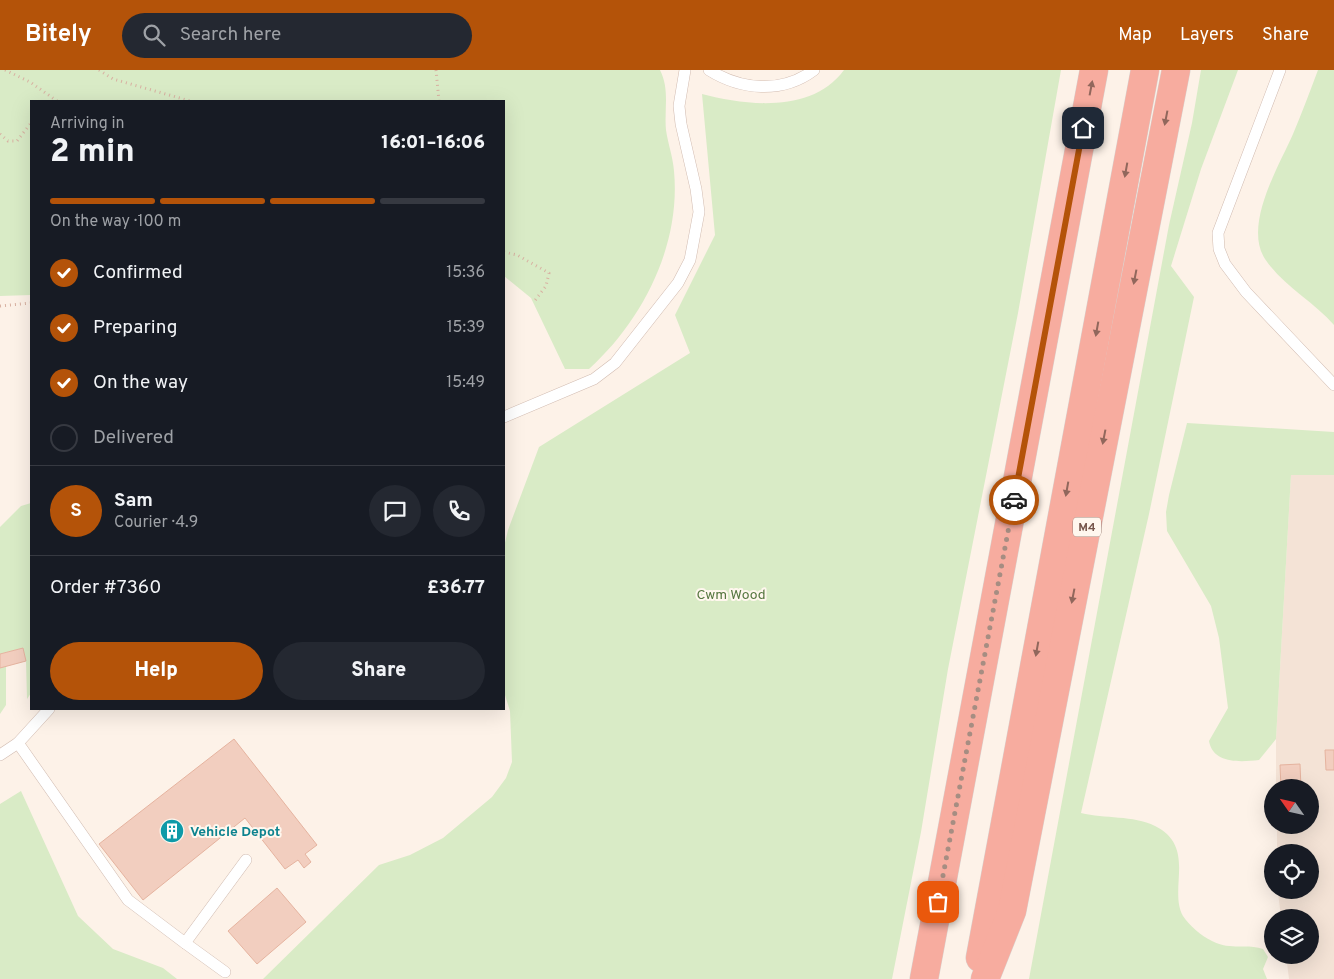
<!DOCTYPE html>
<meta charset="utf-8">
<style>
body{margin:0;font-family:Overpass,sans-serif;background:#242831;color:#f1f3f6;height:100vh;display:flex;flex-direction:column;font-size:19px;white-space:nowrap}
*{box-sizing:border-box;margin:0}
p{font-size:16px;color:#9ea1a6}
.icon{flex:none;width:28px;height:28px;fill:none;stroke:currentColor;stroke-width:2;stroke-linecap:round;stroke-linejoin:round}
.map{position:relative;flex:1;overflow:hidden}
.sheet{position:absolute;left:30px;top:30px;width:475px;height:610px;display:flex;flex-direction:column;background:#171b24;border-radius:0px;box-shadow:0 5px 20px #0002}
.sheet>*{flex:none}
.needle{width:32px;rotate:304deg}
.controls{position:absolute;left:1264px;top:709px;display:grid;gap:10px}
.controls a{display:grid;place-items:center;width:55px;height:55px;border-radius:50%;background:#171b24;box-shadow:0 5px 20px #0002;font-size:25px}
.pin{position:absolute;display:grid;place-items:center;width:42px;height:42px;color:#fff;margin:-21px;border-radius:10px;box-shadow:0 2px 8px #0006}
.courier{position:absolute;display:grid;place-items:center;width:50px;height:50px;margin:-25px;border:4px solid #b45309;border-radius:50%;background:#fff;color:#222;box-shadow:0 1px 6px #0007}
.summary em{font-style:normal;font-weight:800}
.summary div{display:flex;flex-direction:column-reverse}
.summary{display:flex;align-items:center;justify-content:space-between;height:85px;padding:0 20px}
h1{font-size:32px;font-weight:800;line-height:38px}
.bar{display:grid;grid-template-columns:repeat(4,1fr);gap:8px 5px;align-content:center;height:60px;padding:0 20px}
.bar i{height:6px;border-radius:4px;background:#363941}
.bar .on{background:#b45309}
.bar p{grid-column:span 4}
.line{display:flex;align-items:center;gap:12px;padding:0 20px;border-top:1px solid #363941}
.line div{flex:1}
.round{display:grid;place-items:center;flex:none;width:52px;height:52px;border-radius:26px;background:#242831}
ol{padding:0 20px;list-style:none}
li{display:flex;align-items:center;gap:15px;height:55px}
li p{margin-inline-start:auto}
li .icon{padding:5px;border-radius:50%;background:#b45309;color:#fff;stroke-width:4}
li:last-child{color:#9ea1a6}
li i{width:28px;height:28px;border:2px solid #363941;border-radius:50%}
.button{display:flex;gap:10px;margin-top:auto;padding:10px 20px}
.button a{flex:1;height:58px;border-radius:30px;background:#b45309;color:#fff;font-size:20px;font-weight:800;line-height:58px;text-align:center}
.button a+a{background:#242831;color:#f1f3f6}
header{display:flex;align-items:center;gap:30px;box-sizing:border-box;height:70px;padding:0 25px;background:#b45309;color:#fff}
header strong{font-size:24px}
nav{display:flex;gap:28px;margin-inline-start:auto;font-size:18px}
.search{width:350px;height:45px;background:#242831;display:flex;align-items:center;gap:12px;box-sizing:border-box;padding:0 18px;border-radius:28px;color:#9ea1a6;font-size:19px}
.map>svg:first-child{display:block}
.residential{fill:#f4e3d6}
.green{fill:#d9ebc6}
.building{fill:#f2cebf;stroke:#e5b39f}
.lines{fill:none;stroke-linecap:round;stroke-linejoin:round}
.lane-casing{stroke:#d1bbb0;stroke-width:12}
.highway-casing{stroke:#d9d0cd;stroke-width:29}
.path{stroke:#d8b1a2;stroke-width:3;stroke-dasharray:1 4;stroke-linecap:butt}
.lane{stroke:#fff;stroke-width:11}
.highway{stroke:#f7ac9f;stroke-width:28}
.oneway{fill:#91675c}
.done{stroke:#a68d82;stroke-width:5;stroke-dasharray:0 9}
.route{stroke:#b45309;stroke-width:6}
.labels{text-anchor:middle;stroke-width:4;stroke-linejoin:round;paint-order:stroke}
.shield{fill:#fff7ee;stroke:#a0867c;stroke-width:1}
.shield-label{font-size:12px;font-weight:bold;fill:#77564b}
.park-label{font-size:14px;fill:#567740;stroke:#fff7ee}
.culture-label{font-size:14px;font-weight:bold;fill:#0d838f;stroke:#fff7ee;text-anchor:start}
</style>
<header>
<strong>Bitely</strong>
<div class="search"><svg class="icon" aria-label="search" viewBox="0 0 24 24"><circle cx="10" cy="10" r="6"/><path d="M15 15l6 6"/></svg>Search here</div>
<nav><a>Map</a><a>Layers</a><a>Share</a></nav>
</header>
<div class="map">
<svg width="1334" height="909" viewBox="0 0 1334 909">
<rect width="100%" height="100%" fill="#fdf2e8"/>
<polygon class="residential" points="1291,404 1334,405 1334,909 1289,909 1286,885 1310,885 1310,848 1281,847 1278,823 1278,820 1310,820 1310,782 1277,782 1277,755 1310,755 1310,718 1276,718 1276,669"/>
<g class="green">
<path d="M0,0H660C670,20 664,39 666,60C668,74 673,87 674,101C681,175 643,250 589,299H565L531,228L504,206V31H31V225L0,226Z"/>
<path d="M844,0H1061L1018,243L948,599L921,762L892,909H263L379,795L410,785L443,768L492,727L506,708L512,692L510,641L504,622V477L508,460L539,377L690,283L675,245L715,165L702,24C747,36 813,43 844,0Z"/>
<path d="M1201,0H1238L1201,99L1171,196L1194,227L1149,444L1081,743C1105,749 1133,745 1155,756C1197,777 1168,819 1183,846C1189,855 1201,866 1212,871C1232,881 1246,873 1263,879L1268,887L1263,899L1267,909H1029L1169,155L1192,53Z"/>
<path d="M1318,0H1334V255C1313,231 1283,216 1265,189C1243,155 1279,96 1293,64C1302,43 1310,21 1318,0Z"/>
<path d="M1187,353L1334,362V405H1291L1276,669L1259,690C1240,692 1213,694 1209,671L1228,638L1219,568L1211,536L1167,461L1166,442L1169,425Z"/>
<polygon points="31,433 31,623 27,629 26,591 23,578 0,584 0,457 21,436"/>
<polygon points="6,596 6,635 0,644 0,598"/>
<polygon points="21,721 78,846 113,879 163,898 177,909 0,909 0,734"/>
</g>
<g class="building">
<polygon points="23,578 26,591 0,598 0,584"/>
<polygon points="234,669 317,775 305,784 311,792 304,798 298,790 285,799 245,748 143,830 99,774"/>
<polygon points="1325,680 1334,680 1334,700 1326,700"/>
<polygon points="1300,694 1301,718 1281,718 1280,695"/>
<polygon points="277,818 306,852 257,894 228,861"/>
</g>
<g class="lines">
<g class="lane-casing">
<g id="lane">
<path d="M709,0C741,20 782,24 814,0"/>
<polyline points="1280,0 1218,163 1219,179 1225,194 1246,222 1334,315"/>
<polyline points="504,347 594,309 615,293 678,213 690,190 699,142 696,119 681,54 679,36 685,0"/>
<polyline points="18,673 128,830 185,873 246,790"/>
<polyline points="0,685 18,673 49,639"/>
<polyline points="185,873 225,902"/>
</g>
</g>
<g class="highway-casing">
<g id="highway">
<polyline points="980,888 1145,0"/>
<polyline points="924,909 1094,0"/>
<polyline points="985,909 1012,841 1176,0"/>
</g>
</g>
<g class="path">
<polyline points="5,0 30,12 57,31"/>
<polyline points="99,0 113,9 190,31"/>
<polyline points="436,0 439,31"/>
<polyline points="0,64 8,71 17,71 31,53"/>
<polyline points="504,182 517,185 549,203 546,216 533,233"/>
<polyline points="0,236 31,233"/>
</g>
<use href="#lane" class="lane"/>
<use href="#highway" class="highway"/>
</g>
<defs><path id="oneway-solid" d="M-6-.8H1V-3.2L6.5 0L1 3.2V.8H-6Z" transform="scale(1.25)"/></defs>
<g class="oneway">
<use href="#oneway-solid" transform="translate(1091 18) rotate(-79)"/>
<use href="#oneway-solid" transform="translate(1166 48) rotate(101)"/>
<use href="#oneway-solid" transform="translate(1126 100) rotate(100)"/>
<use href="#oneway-solid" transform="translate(1135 207) rotate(101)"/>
<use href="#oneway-solid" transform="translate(1097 259) rotate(100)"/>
<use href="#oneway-solid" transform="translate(1104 367) rotate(101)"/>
<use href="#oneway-solid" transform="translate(1067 419) rotate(100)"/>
<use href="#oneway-solid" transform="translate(1073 526) rotate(101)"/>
<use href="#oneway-solid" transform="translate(1037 579) rotate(100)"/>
</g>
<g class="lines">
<polyline class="done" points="938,832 1014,430"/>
<polyline class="route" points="1014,430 1083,58"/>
</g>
<defs>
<g id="building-disc" transform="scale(1.25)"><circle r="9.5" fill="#0f9aa8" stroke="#fff7ee"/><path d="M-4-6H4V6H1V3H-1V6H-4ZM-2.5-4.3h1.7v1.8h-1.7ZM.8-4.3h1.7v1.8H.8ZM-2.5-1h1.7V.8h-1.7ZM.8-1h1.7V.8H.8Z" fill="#fff"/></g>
</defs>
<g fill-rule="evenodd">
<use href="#building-disc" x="172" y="761"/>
</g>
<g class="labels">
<rect class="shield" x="1073" y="447.5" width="28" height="19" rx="4"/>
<g class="shield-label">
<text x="1087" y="461">M4</text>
</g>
<g class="park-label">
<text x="731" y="529">Cwm Wood</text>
</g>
<g class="culture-label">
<text x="190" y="766">Vehicle Depot</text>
</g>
</g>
</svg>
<div class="controls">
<a><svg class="needle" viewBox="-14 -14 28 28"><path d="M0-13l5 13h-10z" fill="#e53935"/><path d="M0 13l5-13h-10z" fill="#9ea1a6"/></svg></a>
<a><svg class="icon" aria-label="locate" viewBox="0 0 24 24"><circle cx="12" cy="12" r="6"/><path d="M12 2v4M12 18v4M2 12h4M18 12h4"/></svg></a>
<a><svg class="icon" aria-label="layers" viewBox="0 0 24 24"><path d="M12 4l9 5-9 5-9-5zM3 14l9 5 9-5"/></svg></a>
</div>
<div class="pin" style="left:938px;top:832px;background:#ea580c"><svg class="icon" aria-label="bag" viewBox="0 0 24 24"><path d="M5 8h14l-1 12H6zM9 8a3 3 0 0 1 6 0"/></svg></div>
<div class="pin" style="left:1083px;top:58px;background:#1f2937"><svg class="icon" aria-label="home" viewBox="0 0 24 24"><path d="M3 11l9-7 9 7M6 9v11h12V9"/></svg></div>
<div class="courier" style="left:1014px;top:430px"><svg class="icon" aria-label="car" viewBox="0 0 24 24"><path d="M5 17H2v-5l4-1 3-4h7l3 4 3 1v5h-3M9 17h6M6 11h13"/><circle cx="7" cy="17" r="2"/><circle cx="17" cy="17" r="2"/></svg></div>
<section class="sheet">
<div class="summary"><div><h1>2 min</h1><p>Arriving in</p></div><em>16:01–16:06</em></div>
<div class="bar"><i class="on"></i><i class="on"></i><i class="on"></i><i></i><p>On the way · 100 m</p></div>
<ol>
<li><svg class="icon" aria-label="check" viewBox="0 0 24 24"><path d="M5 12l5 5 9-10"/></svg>Confirmed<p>15:36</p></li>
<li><svg class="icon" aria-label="check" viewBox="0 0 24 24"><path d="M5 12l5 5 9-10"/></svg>Preparing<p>15:39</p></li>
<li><svg class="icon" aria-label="check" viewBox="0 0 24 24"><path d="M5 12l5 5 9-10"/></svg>On the way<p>15:49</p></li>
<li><i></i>Delivered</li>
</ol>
<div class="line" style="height:90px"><b class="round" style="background:#b45309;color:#fff">S</b><div><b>Sam</b><p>Courier · 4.9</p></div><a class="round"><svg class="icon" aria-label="chat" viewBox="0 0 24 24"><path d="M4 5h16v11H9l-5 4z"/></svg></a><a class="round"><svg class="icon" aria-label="phone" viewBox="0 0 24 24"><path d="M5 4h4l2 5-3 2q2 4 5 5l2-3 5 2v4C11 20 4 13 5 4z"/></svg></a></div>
<div class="line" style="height:65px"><div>Order #7360</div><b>£36.77</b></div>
<div class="button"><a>Help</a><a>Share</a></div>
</section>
</div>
